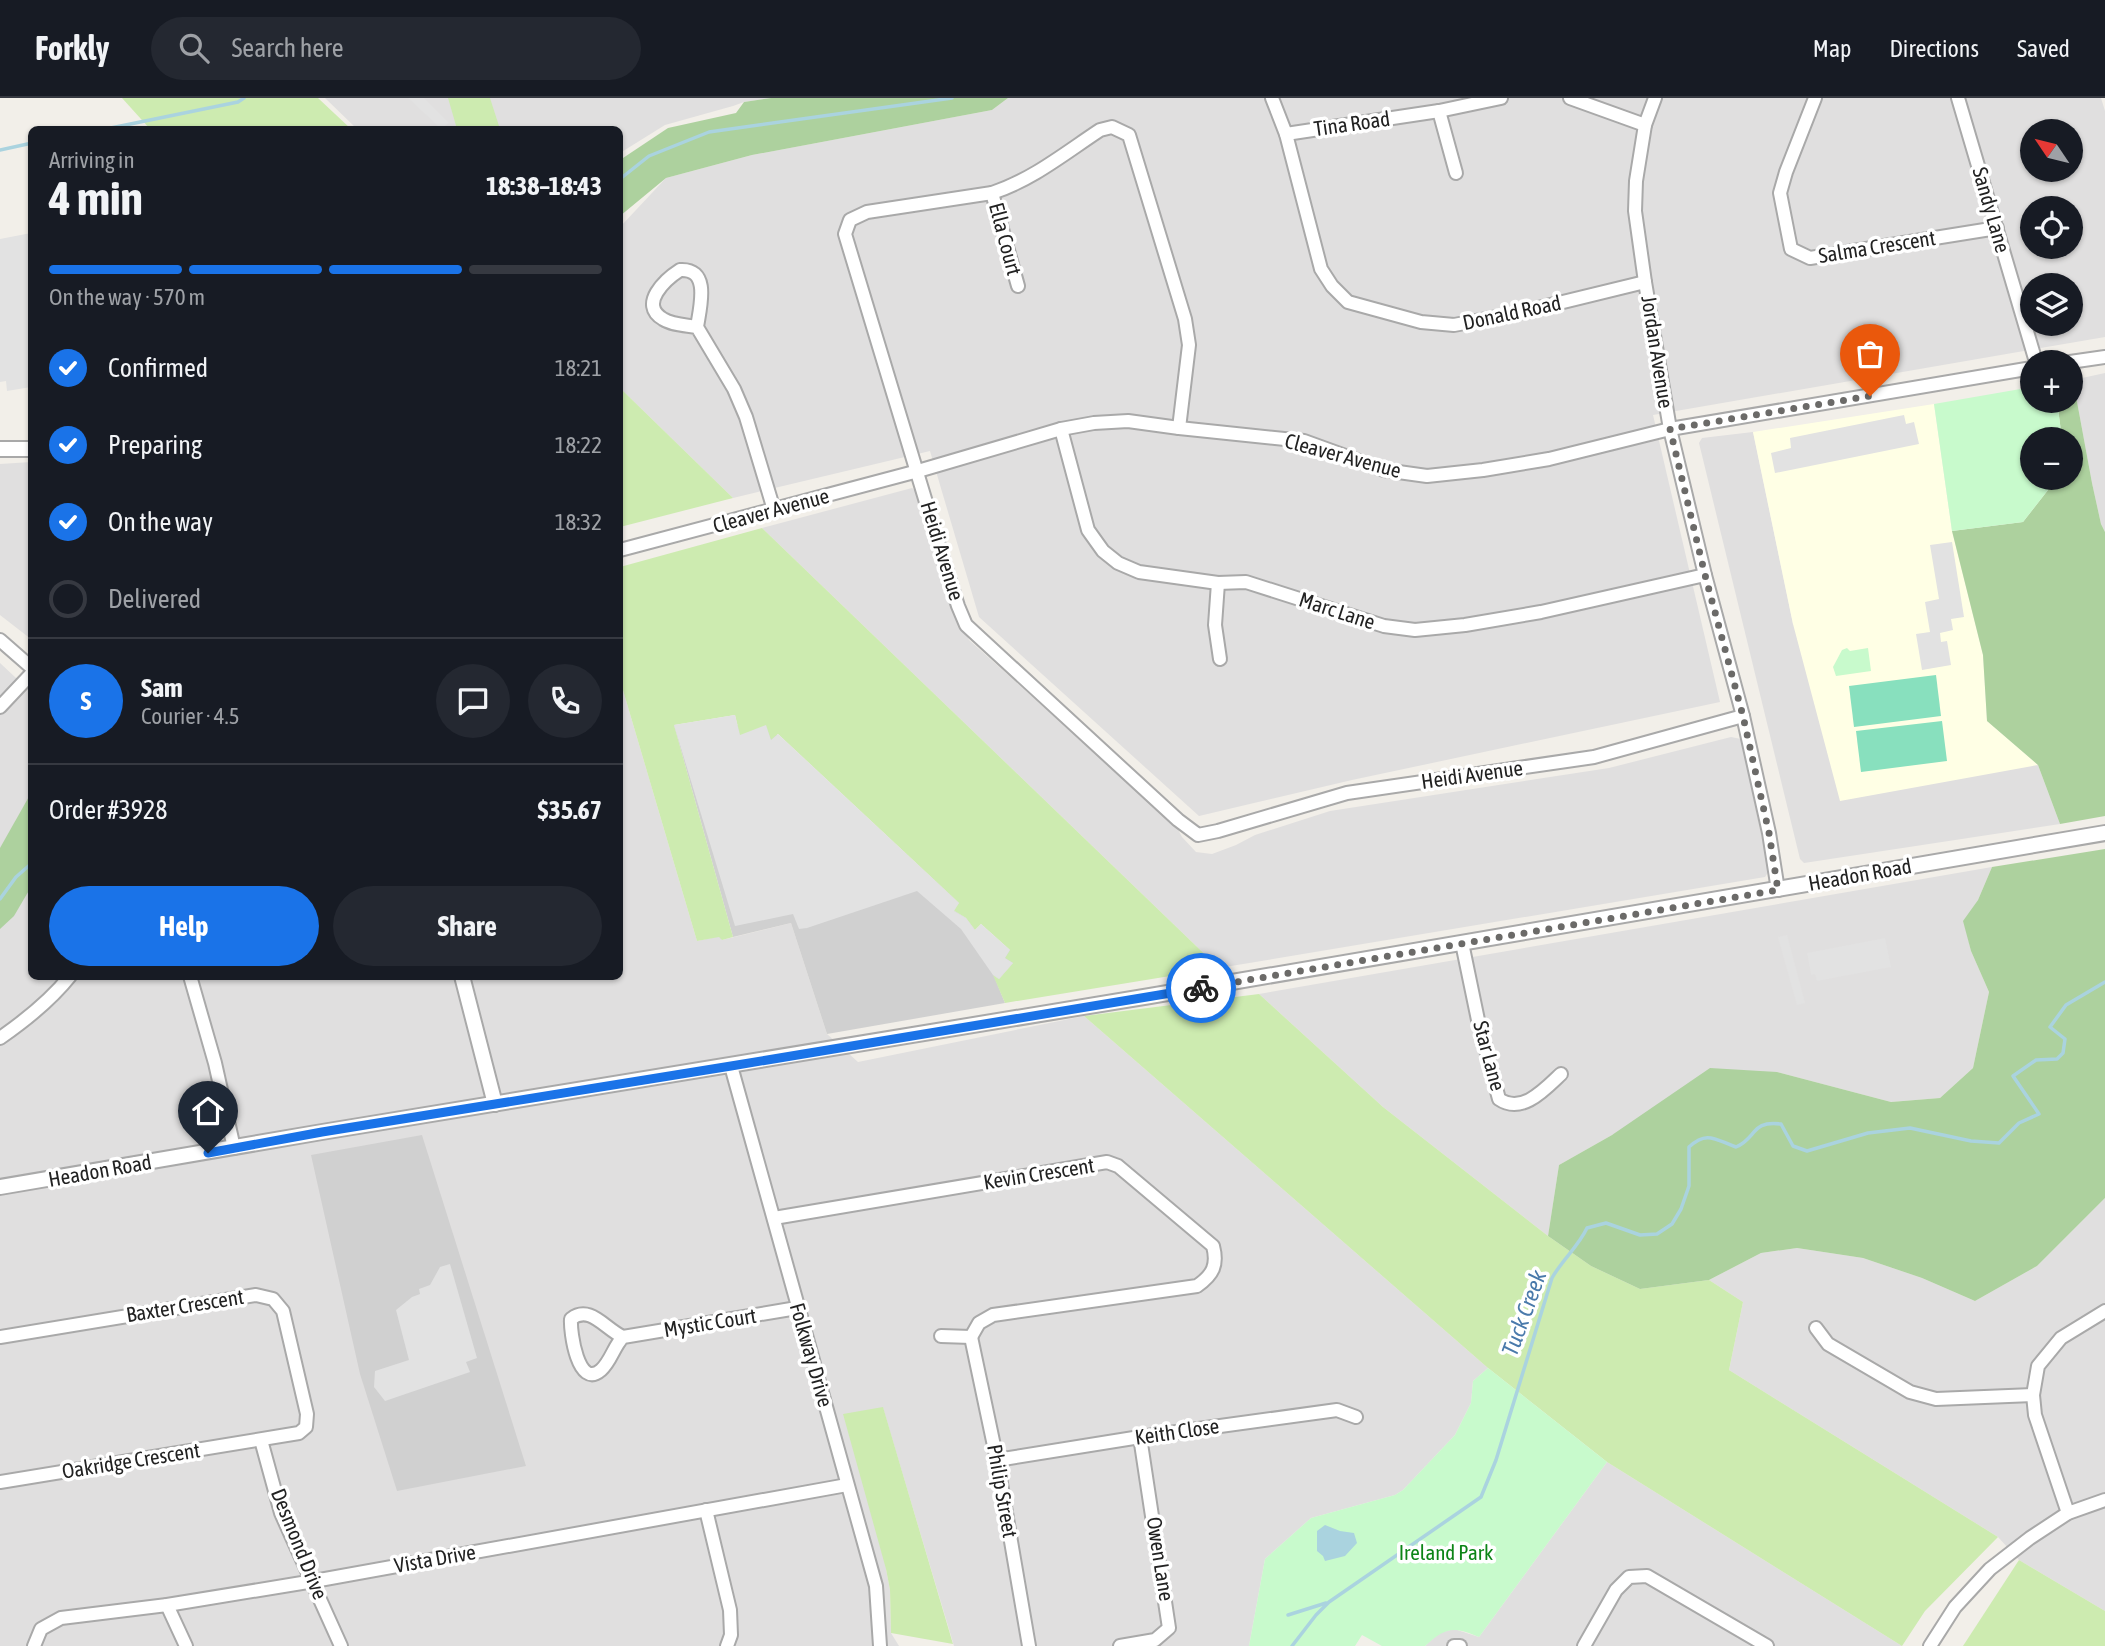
<!DOCTYPE html>
<meta charset="utf-8">
<style>
body{margin:0;font-family:"Asap Condensed",sans-serif;background:#242831;color:#f1f3f6;height:100vh;display:flex;flex-direction:column;font-size:26px;white-space:nowrap}
*{box-sizing:border-box;margin:0}
p{font-size:23px;color:#9ea1a6}
.icon{flex:none;width:38px;height:38px;fill:none;stroke:currentColor;stroke-width:2;stroke-linecap:round;stroke-linejoin:round}
.map{position:relative;flex:1;overflow:hidden}
.panel{position:absolute;left:28px;top:28px;width:595px;height:854px;display:flex;flex-direction:column;background:#171b24;border-radius:10px;box-shadow:0 2px 5px #0004}
.panel>*{flex:none}
.needle{width:46px;rotate:305deg}
.buttons{position:absolute;left:2020px;top:21px;display:grid;gap:14px}
.buttons a{display:grid;place-items:center;width:63px;height:63px;border-radius:50%;background:#171b24;box-shadow:0 2px 5px #0004;font-size:35px}
.pin{position:absolute;display:grid;place-items:center;width:60px;height:60px;color:#fff;margin:-72px -30px;border-radius:50% 50% 50% 0;rotate:-45deg;box-shadow:0 0 7px #0007}
.pin .icon{rotate:45deg}
.courier{position:absolute;display:grid;place-items:center;width:70px;height:70px;margin:-35px;border:5px solid #1a73e8;border-radius:50%;background:#fff;color:#222;box-shadow:0 2px 9px #0007}
.summary em{font-style:normal;font-weight:700}
.summary div{display:flex;flex-direction:column-reverse}
.summary{display:flex;align-items:center;justify-content:space-between;height:119px;padding:0 21px}
h1{font-size:46px;font-weight:700;line-height:52px}
.bar{display:grid;grid-template-columns:repeat(4,1fr);gap:10px 7px;align-content:center;height:84px;padding:0 21px}
.bar i{height:9px;border-radius:5px;background:#363941}
.bar .active{background:#1a73e8}
.bar p{grid-column:span 4}
.line{display:flex;align-items:center;gap:18px;padding:0 21px;border-top:2px solid #363941}
.line div{flex:1}
.round{display:grid;place-items:center;flex:none;width:74px;height:74px;border-radius:37px;background:#242831}
ol{padding:0 21px;list-style:none}
li{display:flex;align-items:center;gap:21px;height:77px}
li p{margin-inline-start:auto}
li .icon{padding:7px;border-radius:50%;background:#1a73e8;color:#fff;stroke-width:4}
li:last-child{color:#9ea1a6}
li i{width:38px;height:38px;border:4px solid #363941;border-radius:50%}
.action{display:flex;gap:14px;margin-top:auto;padding:14px 21px}
.action a{flex:1;height:80px;border-radius:42px;background:#1a73e8;color:#fff;font-size:28px;font-weight:700;line-height:80px;text-align:center}
.action a+a{background:#242831;color:#f1f3f6}
header{display:flex;align-items:center;gap:42px;box-sizing:border-box;height:98px;padding:0 35px;background:#171b24;border-bottom:2px solid #363941}
header strong{font-size:33px}
nav{display:flex;gap:38px;margin-inline-start:auto;font-size:24px}
.search{width:490px;height:63px;background:#242831;display:flex;align-items:center;gap:18px;box-sizing:border-box;padding:0 24px;border-radius:38px;color:#9ea1a6;font-size:26px}
.map>svg:first-child{display:block}
.residential{fill:#e0dfdf;fill-rule:evenodd}
.education{fill:#ffffe5}
.religious{fill:#d0d0d0}
.grass{fill:#cdebb0}
.forest{fill:#add19e}
.park{fill:#c8facc}
.pitch{fill:#88e0be}
.parking{fill:#e2e2e2}
.water{fill:#aad3df}
.lines{fill:none;stroke-linecap:round;stroke-linejoin:round}
.stream{stroke:#aad3df;stroke-width:3.5}
.minor-casing{stroke:#a9a9a9;stroke-width:16}
.tertiary-casing{stroke:#a9a9a9;stroke-width:18}
.minor{stroke:#fff;stroke-width:12}
.tertiary{stroke:#fff;stroke-width:14}
.done{stroke:#6b6a68;stroke-width:7;stroke-dasharray:0 12.6}
.route{stroke:#1a73e8;stroke-width:9}
.labels{text-anchor:middle;stroke-width:7;stroke-linejoin:round;paint-order:stroke}
.street-label{font-size:21px;fill:#222;stroke:#fff}
.park-label{font-size:21px;fill:#0c8416;stroke:#fff}
.water-label{font-size:23px;font-style:italic;fill:#4a7aab;stroke:#fff}
</style>
<header>
<strong>Forkly</strong>
<div class="search"><svg class="icon" aria-label="search" viewBox="0 0 24 24"><circle cx="10" cy="10" r="6"/><path d="M15 15l6 6"/></svg>Search here</div>
<nav><a>Map</a><a>Directions</a><a>Saved</a></nav>
</header>
<div class="map">
<svg width="2105" height="1548" viewBox="0 0 2105 1548">
<rect width="100%" height="100%" fill="#f2efe9"/>
<g class="residential">
<polygon points="325,0 771,0 744,4 733,8 665,27 620,55 620,32 357,31"/>
<path d="M1008,0H2101L2105,13V239L1653,317L1720,604L1352,682L1199,718L979,519L930,353L733,400L620,290V129L666,80L752,57L992,12ZM2032,33H2070V72H2032ZM2032,110H2070V149H2032ZM2032,187H2070V226H2032Z"/>
<polygon points="2105,275 2105,434 2101,426 2092,385 2073,282"/>
<polygon points="1753,334 1793,526 2038,667 2060,726 1804,765 1800,761 1699,345 1702,340"/>
<polygon points="31,364 32,364 31,541 0,517 0,366"/>
<polygon points="912,390 917,394 950,499 969,542 1175,726 1182,739 1196,754 1212,756 1236,747 1255,737 1330,713 1609,670 1731,639 1741,641 1769,773 1765,779 1219,870 762,430"/>
<polygon points="0,565 30,593 31,592 32,878 620,878 620,582 697,843 720,838 722,842 791,825 827,936 858,964 1084,918 1488,1270 1473,1283 1471,1305 1455,1337 1403,1392 1395,1397 1311,1420 1265,1461 1249,1548 954,1548 883,1310 886,1471 890,1492 891,1535 899,1548 0,1548"/>
<polygon points="1992,769 1978,802 1964,823 1971,853 1989,894 1973,970 1940,1000 1891,1004 1777,974 1612,1037 1559,1067 1548,1138 1383,1009 1259,896"/>
<polygon points="2105,1100 2105,1513 2019,1462 1998,1439 1729,1272 1743,1204 1709,1182 1761,1155 1797,1150 1863,1160 1922,1180 1975,1203 2037,1168"/>
<polygon points="1607,1364 1902,1548 1425,1548 1439,1535 1454,1531 1479,1539"/>
</g>
<polygon class="education" points="1934,306 1952,433 1983,557 1987,623 2038,667 1840,703 1793,526 1753,334"/>
<g class="religious">
<polygon points="674,627 766,627 959,805 953,812 966,820 975,832 1010,852 1013,865 999,881 994,878 1005,905 827,936 791,825 733,839"/>
<polygon points="422,1037 526,1368 397,1393 360,1276 311,1057"/>
</g>
<g class="grass">
<polygon points="122,0 318,0 351,31 150,31"/>
<polygon points="448,0 490,0 500,31 457,31"/>
<polygon points="620,290 733,400 620,429"/>
<polygon points="762,430 1219,870 1005,905 993,877 999,881 1013,865 1005,860 1010,852 981,826 975,832 966,820 953,812 959,805 778,636 771,642 766,628 740,638 735,617 674,627 733,839 722,842 719,839 697,843 620,582 620,469"/>
<polygon points="1259,896 1383,1009 1548,1138 1591,1168 1640,1191 1709,1182 1743,1204 1729,1272 1998,1439 1925,1513 1902,1548 1607,1364 1488,1270 1084,918"/>
<polygon points="883,1309 953,1546 891,1535 890,1492 886,1471 843,1316"/>
<polygon points="2019,1462 2105,1513 2105,1548 1963,1548"/>
</g>
<g class="forest">
<polygon points="771,0 1008,0 992,12 752,57 666,80 620,118 620,62 668,30 736,15 744,4"/>
<polygon points="2070,282 2073,282 2092,385 2101,426 2105,434 2105,718 2060,726 2038,667 1987,623 1983,557 1952,433 2023,424 2048,392 2052,380 2070,380 2070,341 2062,341 2057,303 2070,303"/>
<polygon points="31,695 31,789 14,818 0,831 0,750"/>
<polygon points="2105,751 2105,1100 2037,1168 1975,1203 1922,1180 1863,1160 1797,1150 1761,1155 1709,1182 1640,1191 1591,1168 1548,1138 1559,1067 1612,1037 1710,970 1777,974 1891,1004 1940,1000 1973,970 1989,894 1971,853 1963,823 1978,802 1992,769"/>
</g>
<g class="park">
<polygon points="2032,289 2032,303 2057,303 2062,341 2032,341 2032,380 2052,380 2048,392 2023,424 1952,433 1934,306"/>
<polygon points="1847,550 1850,553 1868,550 1871,573 1836,578 1833,569 1842,552"/>
<path d="M1488,1270L1607,1364L1479,1539C1453,1528 1446,1529 1425,1548H1382L1362,1537L1355,1548H1249L1265,1461L1311,1420L1395,1397L1403,1392L1455,1337L1471,1305L1473,1283Z"/>
</g>
<g class="pitch">
<polygon points="1936,577 1941,618 1854,629 1849,588"/>
<polygon points="1942,623 1947,663 1861,674 1856,633"/>
</g>
<g class="parking">
<polygon points="408,0 424,0 449,25 441,31"/>
<polygon points="31,135 31,289 7,293 6,283 0,284 0,141"/>
<polygon points="1904,317 1906,326 1914,324 1919,346 1775,375 1771,355 1791,350 1790,340"/>
<polygon points="1952,444 1964,519 1951,521 1953,532 1940,535 1941,544 1947,543 1951,567 1922,572 1916,536 1930,534 1925,504 1939,501 1930,447"/>
<polygon points="735,617 740,637 766,627 771,642 778,636 959,805 954,813 966,820 975,832 981,826 1010,852 1005,860 1013,865 999,881 993,877 961,831 917,793 807,830 799,831 793,816 735,828 674,627"/>
<polygon points="1787,837 1805,905 1797,907 1778,839"/>
<polygon points="1885,840 1891,869 1817,883 1815,876 1811,877 1807,855"/>
<polygon points="450,1166 477,1260 466,1264 470,1274 385,1303 374,1289 375,1273 409,1262 396,1212 412,1199 420,1196 419,1191 430,1187 440,1169"/>
</g>
<polygon class="water" points="1325,1427 1340,1433 1354,1435 1357,1445 1345,1458 1325,1463 1323,1458 1317,1453 1317,1433"/>
<g class="lines">
<g class="stream">
<polyline points="101,32 238,4 244,0"/>
<polyline points="0,52 32,45"/>
<polyline points="620,81 649,58 709,34 952,0"/>
<polyline points="0,801 16,779 32,765"/>
<polyline points="1288,1517 1326,1505"/>
<path d="M1292,1548L1316,1517L1329,1504L1481,1399L1496,1362L1552,1180C1562,1162 1578,1149 1587,1130L1606,1125L1640,1137L1657,1136L1672,1126L1681,1111L1689,1088V1049C1707,1032 1716,1042 1736,1049C1757,1040 1751,1022 1781,1026L1793,1048L1807,1053L1868,1035L1910,1030L1971,1043L1999,1045L2019,1025L2039,1016L2013,978L2036,962L2057,961L2063,955L2065,941L2050,929L2066,907L2105,884"/>
</g>
<g class="minor-casing">
<g id="minor">
<polyline points="1272,0 1286,36 1321,171 1332,188 1348,204 1421,224 1454,227 1518,215 1645,184"/>
<polyline points="1570,0 1645,27"/>
<polyline points="1655,0 1645,27 1636,83 1635,113 1645,184 1670,331 1705,477 1743,618 1769,735 1778,792"/>
<polyline points="1815,0 1786,74 1780,95 1791,151 1810,160 1997,130"/>
<polyline points="1958,0 2036,264"/>
<polyline points="1439,13 1456,75"/>
<polyline points="1286,36 1439,13 1501,0"/>
<polyline points="992,95 1018,188"/>
<path d="M697,229C700,209 711,170 680,172C666,181 638,206 663,221C672,227 686,227 697,229L734,291L746,319L774,412"/>
<polyline points="2070,264 2105,259"/>
<path d="M1179,330L1189,247L1185,221L1129,37L1112,29L1100,32C1065,55 1032,82 992,95L867,114L850,122L845,136L945,467L958,508L966,527L1178,722L1198,737L1218,733L1347,695L1594,659L1743,618"/>
<polyline points="1061,331 1088,432 1103,453 1118,465 1139,474 1218,485 1246,484 1384,528 1415,532 1465,527 1541,514 1705,477"/>
<polyline points="620,452 918,373 1061,331 1094,325 1128,323 1179,330 1304,343 1384,372 1427,378 1483,372 1549,361 1670,331 2032,270"/>
<polyline points="1218,485 1215,527 1220,561"/>
<polyline points="0,542 32,570"/>
<polyline points="0,609 32,575"/>
<path d="M1462,845L1478,922L1499,1001C1522,1017 1545,991 1561,976"/>
<polyline points="190,878 215,965 234,1050"/>
<path d="M0,940C26,922 50,903 70,878"/>
<polyline points="731,968 876,1488 880,1548"/>
<path d="M774,1120L1107,1064L1118,1068L1213,1148C1218,1167 1213,1177 1197,1188L993,1217L979,1225L971,1239"/>
<polyline points="1816,1230 1828,1246 1910,1294 1936,1301 2033,1297"/>
<polyline points="941,1238 971,1239"/>
<polyline points="0,1239 256,1197 273,1201 283,1213 307,1316 306,1329 299,1335 0,1384"/>
<path d="M623,1239C605,1231 590,1206 571,1221C570,1234 578,1292 601,1272C611,1263 614,1248 623,1239L797,1210"/>
<polyline points="971,1239 997,1362 1029,1548"/>
<polyline points="261,1342 281,1415 341,1548"/>
<polyline points="997,1362 1140,1339 1337,1312 1356,1319"/>
<polyline points="706,1412 730,1512 731,1537 727,1548"/>
<polyline points="2068,1415 2035,1317 2033,1297 2038,1268 2061,1240 2105,1213"/>
<polyline points="167,1507 186,1548"/>
<polyline points="34,1548 41,1531 61,1520 167,1507 314,1483 847,1387"/>
<polyline points="1120,1548 1155,1542 1169,1530 1140,1339"/>
<polyline points="1454,1548 1460,1548"/>
<polyline points="1584,1548 1616,1492 1629,1479 1647,1478 1767,1548"/>
<polyline points="1930,1548 1955,1509 1990,1471 2030,1440 2068,1415 2105,1402"/>
</g>
</g>
<g class="tertiary-casing">
<g id="tertiary">
<polyline points="0,351 32,351"/>
<polyline points="462,878 495,1006"/>
<polyline points="0,1089 322,1034 1150,898 2105,735"/>
</g>
</g>
<use href="#minor" class="minor"/>
<use href="#tertiary" class="tertiary"/>
</g>
<g class="lines">
<polyline class="done" points="1201,890 1778,792 1769,735 1743,618 1705,477 1670,331 1870,298"/>
<polyline class="route" points="208,1055 322,1034 731,968 1201,890"/>
</g>
<g class="labels">
<g class="street-label">
<text transform="translate(1352 26) rotate(-8)" y="7">Tina Road</text>
<text transform="translate(1991 112) rotate(74)" y="7">Sandy Lane</text>
<text transform="translate(1005 141) rotate(75)" y="7">Ella Court</text>
<text transform="translate(1877 149) rotate(-9)" y="7">Salma Crescent</text>
<text transform="translate(1512 215) rotate(-12)" y="7">Donald Road</text>
<text transform="translate(1657 254) rotate(81)" y="7">Jordan Avenue</text>
<text transform="translate(1343 358) rotate(15)" y="7">Cleaver Avenue</text>
<text transform="translate(771 413) rotate(-15)" y="7">Cleaver Avenue</text>
<text transform="translate(942 453) rotate(73)" y="7">Heidi Avenue</text>
<text transform="translate(1337 513) rotate(18)" y="7">Marc Lane</text>
<text transform="translate(1472 677) rotate(-8)" y="7">Heidi Avenue</text>
<text transform="translate(1860 777) rotate(-10)" y="7">Headon Road</text>
<text transform="translate(1489 958) rotate(75)" y="7">Star Lane</text>
<text transform="translate(100 1073) rotate(-10)" y="7">Headon Road</text>
<text transform="translate(1039 1076) rotate(-9)" y="7">Kevin Crescent</text>
<text transform="translate(185 1208) rotate(-9)" y="7">Baxter Crescent</text>
<text transform="translate(710 1225) rotate(-9)" y="7">Mystic Court</text>
<text transform="translate(811 1257) rotate(74)" y="7">Folkway Drive</text>
<text transform="translate(1177 1334) rotate(-8)" y="7">Keith Close</text>
<text transform="translate(131 1363) rotate(-9)" y="7">Oakridge Crescent</text>
<text transform="translate(1002 1393) rotate(80)" y="7">Philip Street</text>
<text transform="translate(299 1446) rotate(68)" y="7">Desmond Drive</text>
<text transform="translate(435 1461) rotate(-10)" y="7">Vista Drive</text>
<text transform="translate(1160 1461) rotate(81)" y="7">Owen Lane</text>
</g>
<g class="park-label">
<text x="1446" y="1462">Ireland Park</text>
</g>
<g class="water-label">
<text transform="translate(1524 1215) rotate(-70)" y="8">Tuck Creek</text>
</g>
</g>
</svg>
<div class="buttons">
<a><svg class="needle" viewBox="-14 -14 28 28"><path d="M0-13l5 13h-10z" fill="#e53935"/><path d="M0 13l5-13h-10z" fill="#9ea1a6"/></svg></a>
<a><svg class="icon" aria-label="locate" viewBox="0 0 24 24"><circle cx="12" cy="12" r="6"/><path d="M12 2v4M12 18v4M2 12h4M18 12h4"/></svg></a>
<a><svg class="icon" aria-label="layers" viewBox="0 0 24 24"><path d="M12 4l9 5-9 5-9-5zM3 14l9 5 9-5"/></svg></a>
<a>+</a>
<a>−</a>
</div>
<div class="pin" style="left:1870px;top:298px;background:#ea580c"><svg class="icon" aria-label="bag" viewBox="0 0 24 24"><path d="M5 8h14l-1 12H6zM9 8a3 3 0 0 1 6 0"/></svg></div>
<div class="pin" style="left:208px;top:1055px;background:#1f2937"><svg class="icon" aria-label="home" viewBox="0 0 24 24"><path d="M3 11l9-7 9 7M6 9v11h12V9"/></svg></div>
<div class="courier" style="left:1201px;top:890px"><svg class="icon" aria-label="bike" viewBox="0 0 24 24"><circle cx="6" cy="16" r="4"/><circle cx="18" cy="16" r="4"/><path d="M6 16l4-8h5l3 8M10 8l3 8H6M13 5h3"/></svg></div>
<section class="panel">
<div class="summary"><div><h1>4 min</h1><p>Arriving in</p></div><em>18:38–18:43</em></div>
<div class="bar"><i class="active"></i><i class="active"></i><i class="active"></i><i></i><p>On the way · 570 m</p></div>
<ol>
<li><svg class="icon" aria-label="check" viewBox="0 0 24 24"><path d="M5 12l5 5 9-10"/></svg>Confirmed<p>18:21</p></li>
<li><svg class="icon" aria-label="check" viewBox="0 0 24 24"><path d="M5 12l5 5 9-10"/></svg>Preparing<p>18:22</p></li>
<li><svg class="icon" aria-label="check" viewBox="0 0 24 24"><path d="M5 12l5 5 9-10"/></svg>On the way<p>18:32</p></li>
<li><i></i>Delivered</li>
</ol>
<div class="line" style="height:126px"><b class="round" style="background:#1a73e8;color:#fff">S</b><div><b>Sam</b><p>Courier · 4.5</p></div><a class="round"><svg class="icon" aria-label="chat" viewBox="0 0 24 24"><path d="M4 5h16v11H9l-5 4z"/></svg></a><a class="round"><svg class="icon" aria-label="phone" viewBox="0 0 24 24"><path d="M5 4h4l2 5-3 2q2 4 5 5l2-3 5 2v4C11 20 4 13 5 4z"/></svg></a></div>
<div class="line" style="height:91px"><div>Order #3928</div><b>$35.67</b></div>
<div class="action"><a>Help</a><a>Share</a></div>
</section>
</div>
